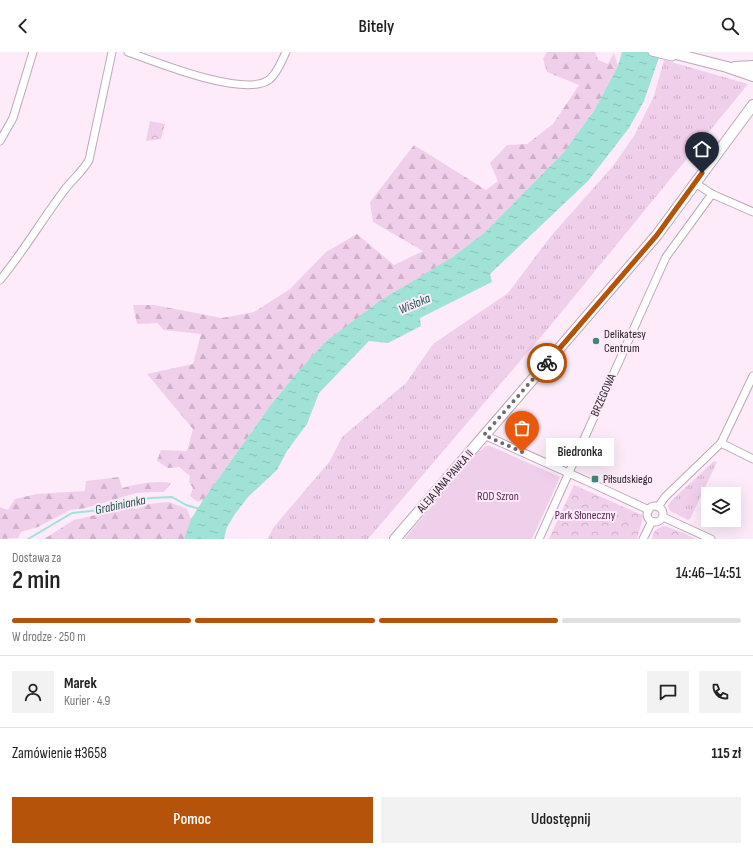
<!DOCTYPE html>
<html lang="pl">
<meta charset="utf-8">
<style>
body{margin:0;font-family:"Sofia Sans Condensed",sans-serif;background:#f2f2f2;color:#222;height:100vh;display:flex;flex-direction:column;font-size:15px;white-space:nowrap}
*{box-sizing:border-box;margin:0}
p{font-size:13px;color:#767676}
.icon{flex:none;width:22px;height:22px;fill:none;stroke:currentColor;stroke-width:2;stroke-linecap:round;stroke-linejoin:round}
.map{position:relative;height:487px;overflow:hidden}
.details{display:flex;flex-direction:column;background:#fff;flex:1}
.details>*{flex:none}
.controls{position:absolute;left:701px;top:435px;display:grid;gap:8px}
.controls a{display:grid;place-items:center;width:40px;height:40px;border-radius:0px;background:#fff;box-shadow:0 4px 16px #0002;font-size:20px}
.pin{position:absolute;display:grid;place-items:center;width:34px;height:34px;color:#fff;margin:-41px -17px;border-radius:50% 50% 50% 0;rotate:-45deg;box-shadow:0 0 4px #0007}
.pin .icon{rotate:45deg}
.courier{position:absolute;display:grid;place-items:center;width:40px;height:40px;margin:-20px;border:3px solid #b45309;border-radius:50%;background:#fff;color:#222;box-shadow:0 1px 5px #0007}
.bubble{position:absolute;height:28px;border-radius:0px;background:#fff;box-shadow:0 4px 16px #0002;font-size:13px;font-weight:600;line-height:28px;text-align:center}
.summary em{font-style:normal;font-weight:600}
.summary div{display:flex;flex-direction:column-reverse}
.summary{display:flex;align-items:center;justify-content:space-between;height:68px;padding:0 12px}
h1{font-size:26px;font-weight:600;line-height:30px}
.bar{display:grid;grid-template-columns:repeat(4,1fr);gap:6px 4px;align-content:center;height:48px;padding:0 12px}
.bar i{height:5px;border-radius:3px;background:#e0e0e0}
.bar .active{background:#b45309}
.bar p{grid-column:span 4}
.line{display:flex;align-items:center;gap:10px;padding:0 12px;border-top:1px solid #e0e0e0}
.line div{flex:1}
.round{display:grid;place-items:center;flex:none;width:42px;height:42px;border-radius:0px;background:#f2f2f2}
.action{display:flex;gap:8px;margin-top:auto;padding:8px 12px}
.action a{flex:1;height:46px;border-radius:0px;background:#b45309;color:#fff;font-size:16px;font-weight:600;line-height:46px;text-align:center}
.action a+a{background:#f2f2f2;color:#222}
header{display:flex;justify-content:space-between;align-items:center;height:52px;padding:0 12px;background:#fff;font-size:18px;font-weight:600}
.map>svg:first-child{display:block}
.grass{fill:url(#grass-tufts)}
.forest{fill:url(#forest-firs)}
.park{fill:url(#park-crowns)}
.garden{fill:#f0cfea}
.water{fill:url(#water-ripples)}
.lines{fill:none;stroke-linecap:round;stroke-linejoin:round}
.stream{stroke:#a0e2d5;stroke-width:2}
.street-casing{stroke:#bda8b9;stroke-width:9}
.secondary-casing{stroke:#bda8b9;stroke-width:12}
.street{stroke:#fff;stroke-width:7}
.secondary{stroke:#fff;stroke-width:10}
.done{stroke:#746871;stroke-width:4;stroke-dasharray:0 7.2}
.route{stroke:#b45309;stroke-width:5}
.poi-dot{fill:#418579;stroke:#fdebf9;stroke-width:1.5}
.labels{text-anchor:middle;stroke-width:4;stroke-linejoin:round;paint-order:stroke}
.poi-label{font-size:12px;fill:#2a2128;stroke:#fdebf9;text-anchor:start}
.street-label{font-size:12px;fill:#2a2128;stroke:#fdebf9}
.park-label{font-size:12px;fill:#592552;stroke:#fdebf9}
.water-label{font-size:13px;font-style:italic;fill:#22594f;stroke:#fdebf9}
</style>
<header><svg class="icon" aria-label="back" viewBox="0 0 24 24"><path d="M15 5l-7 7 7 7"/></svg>Bitely<svg class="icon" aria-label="search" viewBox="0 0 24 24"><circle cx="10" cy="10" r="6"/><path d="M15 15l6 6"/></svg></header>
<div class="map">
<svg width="753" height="487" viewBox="0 0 753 487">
<defs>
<pattern id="grass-tufts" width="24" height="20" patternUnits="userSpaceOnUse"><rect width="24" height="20" fill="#f0cfea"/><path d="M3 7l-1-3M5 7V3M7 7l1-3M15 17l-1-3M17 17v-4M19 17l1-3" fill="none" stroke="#ceb1c9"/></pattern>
<pattern id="forest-firs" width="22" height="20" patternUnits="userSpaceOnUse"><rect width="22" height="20" fill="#f0cfea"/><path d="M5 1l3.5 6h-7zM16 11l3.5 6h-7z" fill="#ceb1c9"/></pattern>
<pattern id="park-crowns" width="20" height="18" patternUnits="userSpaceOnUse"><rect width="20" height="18" fill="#f0cfea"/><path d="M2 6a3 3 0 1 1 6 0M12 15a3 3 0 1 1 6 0" fill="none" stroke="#ceb1c9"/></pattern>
<pattern id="water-ripples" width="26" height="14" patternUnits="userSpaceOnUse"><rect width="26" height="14" fill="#a0e2d5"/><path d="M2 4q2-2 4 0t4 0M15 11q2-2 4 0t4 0" fill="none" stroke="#8ac2b7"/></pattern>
</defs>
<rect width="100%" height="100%" fill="#fdebf9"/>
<g class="grass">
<polygon points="664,8 748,32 550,274 368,487 268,487 273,476 330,409 342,385 406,331 433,292 508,241 551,184 613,114 634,84 654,44"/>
<polygon points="714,409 717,410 690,467 688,468 670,459 668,454 670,450"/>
</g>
<g class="forest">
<polygon points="547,0 595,0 598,8 608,12 614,1 618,14 595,57 564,100 484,181 451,206 325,290 296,322 270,354 203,448 198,450 190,444 193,436 189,430 190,424 179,415 168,416 157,409 161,398 187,399 193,377 147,322 193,312 201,282 164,278 157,271 137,272 133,253 154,253 222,266 254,260 290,237 326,200 357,182 394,213 423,199 373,170 370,150 414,93 486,138 498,129 490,111 507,93 527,92 553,72 579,33 547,20 543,7"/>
<path d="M119,425L122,436C137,432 155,428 171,431L164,440H153L136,441L86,456L70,458L38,475L21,480L18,486L0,487V455L8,458L15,447L37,442L85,439L86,429Z"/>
<polygon points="169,450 187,457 191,467 184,487 44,487 74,468 100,462 126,454 136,457 149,452"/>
</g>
<g class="park">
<polygon points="150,69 165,72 161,87 146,89"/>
<polygon points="574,433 642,463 643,466 637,487 549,487"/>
<path d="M665,474L684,481L696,487H652C653,479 656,476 665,474Z"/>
</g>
<polygon class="garden" points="486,394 490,394 560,425 532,487 404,487 478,400"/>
<polygon class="water" points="622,0 661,0 644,49 629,76 588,129 490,222 492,230 420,266 421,274 388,291 369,289 319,341 307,372 287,399 277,418 248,445 235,462 227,475 224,487 184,487 191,467 203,448 270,354 296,322 325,290 380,249 451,206 484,181 564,100 595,57 618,14"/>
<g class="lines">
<polyline class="stream" points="28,487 72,461 100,458 125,450 151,446 172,445 186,453 200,457"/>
<g class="street-casing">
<g id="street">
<path d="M128,0C156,10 246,47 270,27C278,20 282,8 286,0"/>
<polyline points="652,0 672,5"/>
<polyline points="0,89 13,66 33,0"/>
<polyline points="695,131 712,142 753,160"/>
<path d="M0,228C24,199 43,166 66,136C74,126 83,119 89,108L112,0"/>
<polyline points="484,383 593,432 649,458"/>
<polyline points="721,391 753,407"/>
<circle cx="655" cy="462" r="8"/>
<polyline points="658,455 665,445 721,391 753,324"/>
<polyline points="663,465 711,487"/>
<polyline points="539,487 666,205 712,142"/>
<polyline points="643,487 652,469"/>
</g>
</g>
<g class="secondary-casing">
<g id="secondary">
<polyline points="668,0 727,15 753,24"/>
<polyline points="735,15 753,14"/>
<polyline points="395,487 657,183 753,53"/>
</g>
</g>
<use href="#street" class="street"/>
<use href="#secondary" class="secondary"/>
</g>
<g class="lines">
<polyline class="done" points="522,400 484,383 547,311"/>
<polyline class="route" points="547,311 657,183 702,121"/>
</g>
<g class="poi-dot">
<circle cx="596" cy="289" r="4"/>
<rect x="591" y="423" width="8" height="8" rx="2"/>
</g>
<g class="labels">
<g class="poi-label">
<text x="604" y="286">Delikatesy<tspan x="604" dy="14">Centrum</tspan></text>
<text x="603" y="431">Piłsudskiego</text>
</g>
<g class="street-label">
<text transform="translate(603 343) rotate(-66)" y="4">BRZEGOWA</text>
<text transform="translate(445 429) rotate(-49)" y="4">ALEJA JANA PAWŁA II</text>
</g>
<g class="park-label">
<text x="498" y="448">ROD Szron</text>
<text x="585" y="467">Park Słoneczny</text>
</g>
<g class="water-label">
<text transform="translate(414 251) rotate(-23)" y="5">Wisłoka</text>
<text transform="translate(120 452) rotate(-12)" y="5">Grabinianka</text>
</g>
</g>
</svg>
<div class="controls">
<a><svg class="icon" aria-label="layers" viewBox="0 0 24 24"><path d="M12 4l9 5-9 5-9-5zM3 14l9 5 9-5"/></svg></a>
</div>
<div class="pin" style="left:522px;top:400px;background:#ea580c"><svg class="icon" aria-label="bag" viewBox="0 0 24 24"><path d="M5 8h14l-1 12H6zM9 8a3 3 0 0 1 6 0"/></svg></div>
<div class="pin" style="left:702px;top:121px;background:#1f2937"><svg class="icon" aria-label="home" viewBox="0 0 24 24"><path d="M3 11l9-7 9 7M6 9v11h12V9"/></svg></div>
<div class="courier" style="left:547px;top:311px"><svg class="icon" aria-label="bike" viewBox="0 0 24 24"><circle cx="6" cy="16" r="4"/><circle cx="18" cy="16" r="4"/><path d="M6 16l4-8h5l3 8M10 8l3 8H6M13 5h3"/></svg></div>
<div class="bubble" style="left:546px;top:386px;width:68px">Biedronka</div>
</div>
<section class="details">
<div class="summary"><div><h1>2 min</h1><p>Dostawa za</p></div><em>14:46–14:51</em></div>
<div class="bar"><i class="active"></i><i class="active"></i><i class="active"></i><i></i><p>W drodze · 250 m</p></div>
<div class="line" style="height:72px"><a class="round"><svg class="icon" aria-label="person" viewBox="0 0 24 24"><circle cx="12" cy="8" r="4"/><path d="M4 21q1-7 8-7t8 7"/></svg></a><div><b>Marek</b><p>Kurier · 4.9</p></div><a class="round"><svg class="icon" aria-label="chat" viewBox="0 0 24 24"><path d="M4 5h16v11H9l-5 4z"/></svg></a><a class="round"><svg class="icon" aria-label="phone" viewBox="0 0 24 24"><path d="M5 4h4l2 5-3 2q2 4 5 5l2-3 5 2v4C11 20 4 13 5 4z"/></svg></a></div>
<div class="line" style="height:52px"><div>Zamówienie #3658</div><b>115 zł</b></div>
<div class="action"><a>Pomoc</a><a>Udostępnij</a></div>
</section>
